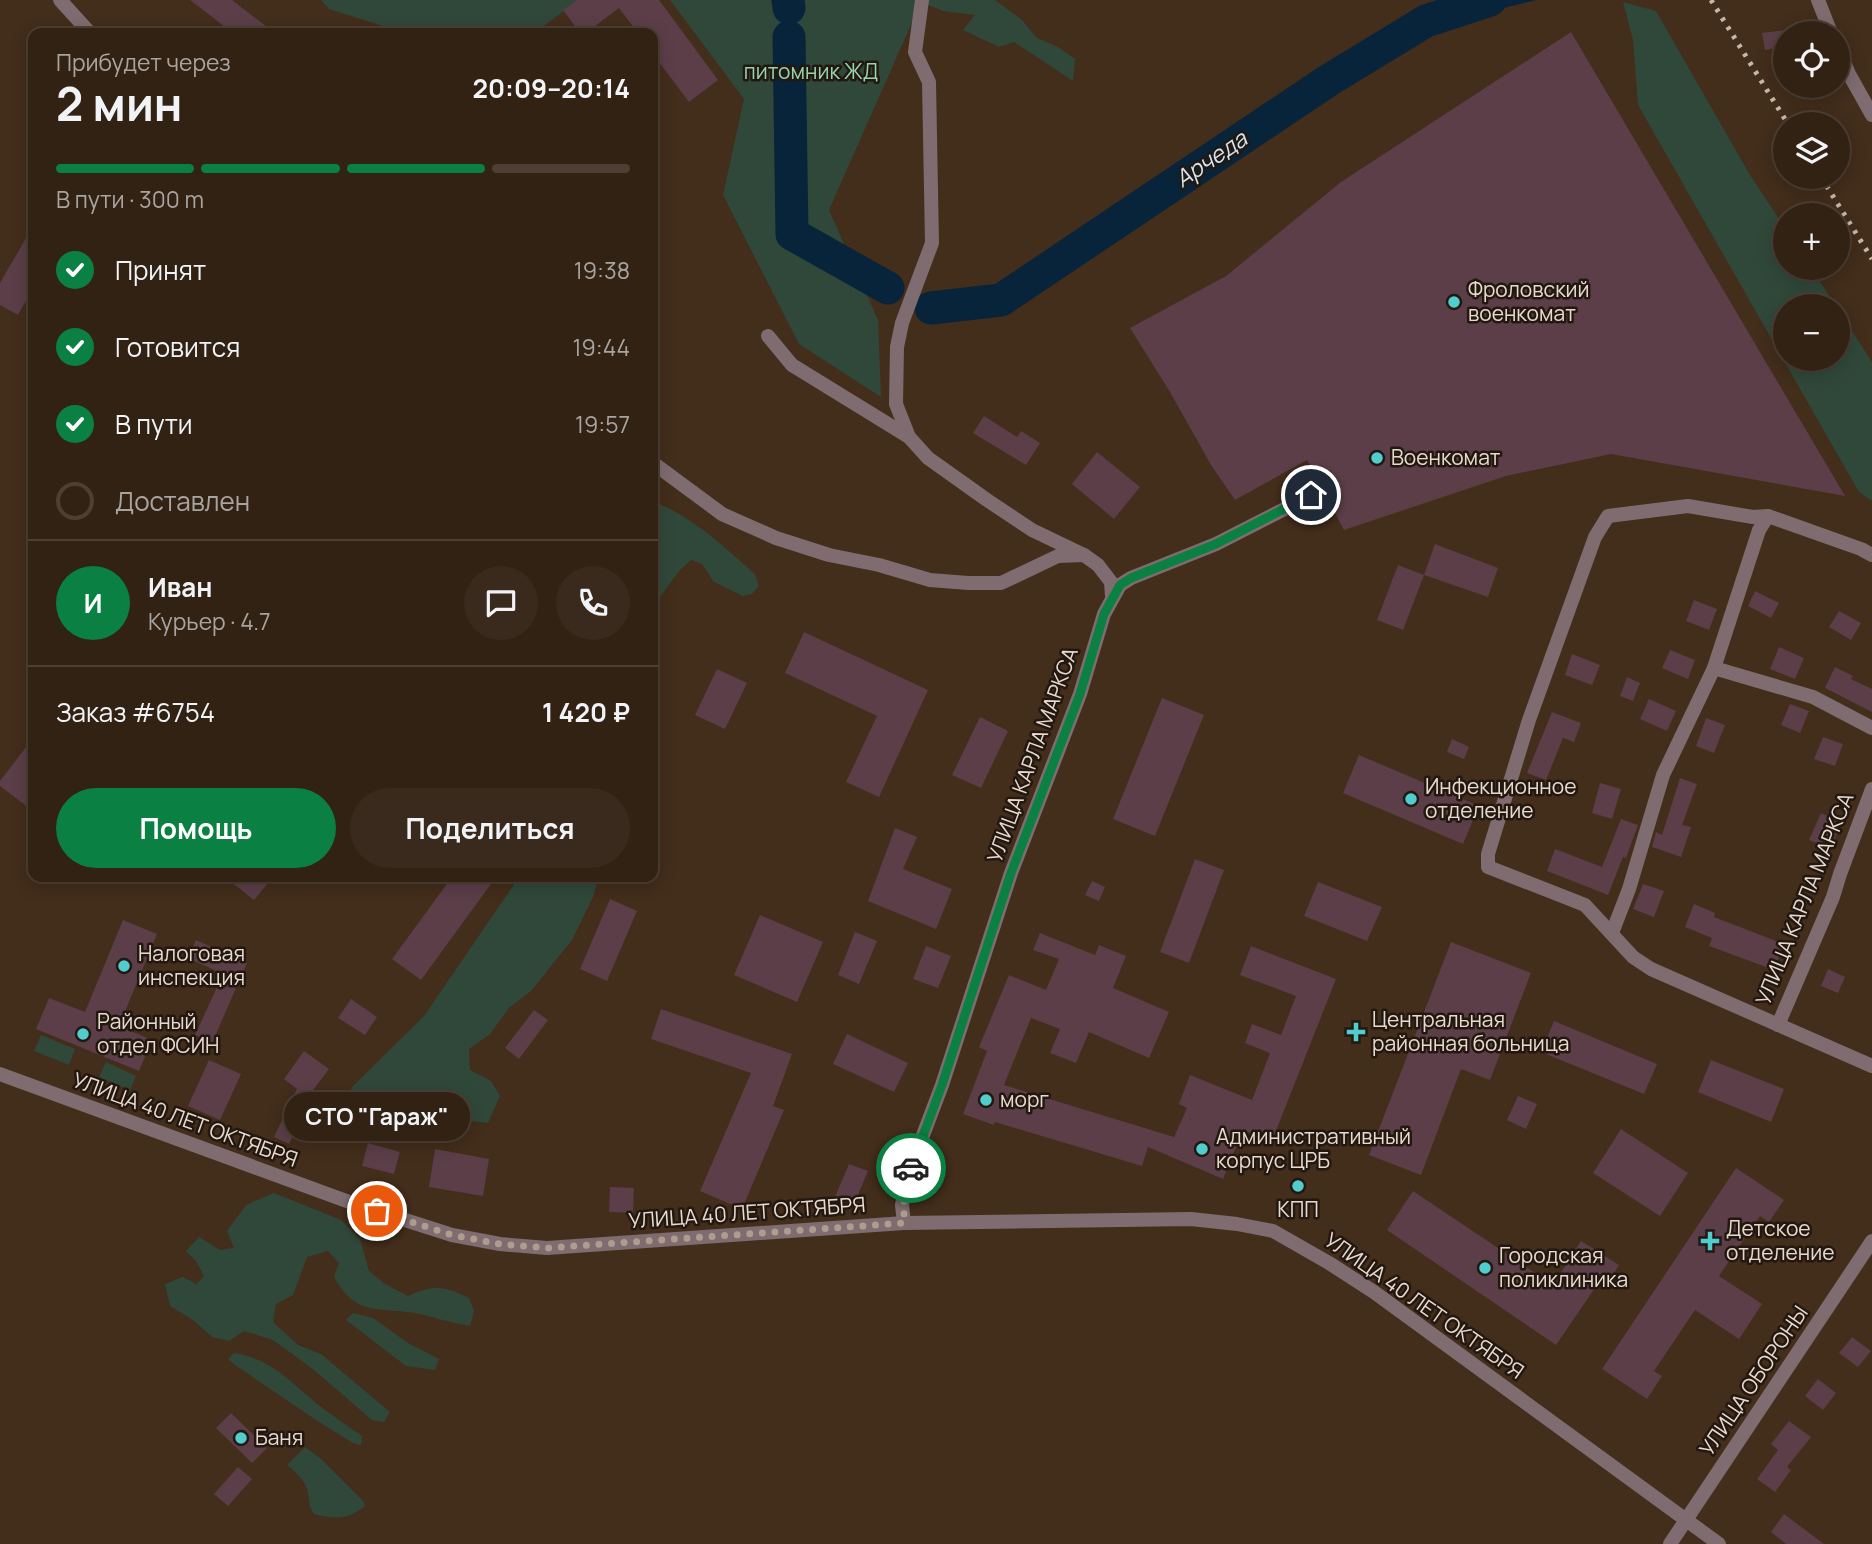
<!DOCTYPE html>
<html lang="ru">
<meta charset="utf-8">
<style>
body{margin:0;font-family:Manrope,sans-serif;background:#3a2a1d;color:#f1f3f6;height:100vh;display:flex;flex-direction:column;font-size:26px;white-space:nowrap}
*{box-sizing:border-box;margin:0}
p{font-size:23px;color:#a8a4a0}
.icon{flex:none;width:38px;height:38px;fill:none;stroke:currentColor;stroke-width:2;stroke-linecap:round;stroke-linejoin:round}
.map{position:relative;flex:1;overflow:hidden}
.details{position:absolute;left:28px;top:28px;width:630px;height:854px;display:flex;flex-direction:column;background:#322214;border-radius:14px;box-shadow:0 4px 18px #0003,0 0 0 2px #4d3f34}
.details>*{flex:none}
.tools{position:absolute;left:1773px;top:21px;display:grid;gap:14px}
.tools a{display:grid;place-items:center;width:77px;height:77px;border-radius:50%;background:#322214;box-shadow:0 4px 18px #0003,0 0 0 2px #4d3f34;font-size:35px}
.pin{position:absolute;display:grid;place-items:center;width:60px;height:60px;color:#fff;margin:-30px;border:4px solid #fff;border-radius:50%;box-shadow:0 2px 7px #0007}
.courier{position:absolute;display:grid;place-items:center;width:70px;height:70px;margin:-35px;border:5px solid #0b8043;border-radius:50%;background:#fff;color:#222;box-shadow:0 2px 9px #0007}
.bubble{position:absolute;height:49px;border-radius:24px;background:#322214;box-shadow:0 4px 18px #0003,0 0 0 2px #4d3f34;font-size:23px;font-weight:700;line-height:49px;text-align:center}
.head em{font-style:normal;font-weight:700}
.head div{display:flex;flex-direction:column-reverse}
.head{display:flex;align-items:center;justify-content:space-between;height:119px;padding:0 28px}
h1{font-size:46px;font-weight:700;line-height:52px}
.bar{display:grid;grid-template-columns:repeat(4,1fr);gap:10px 7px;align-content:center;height:84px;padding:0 28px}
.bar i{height:9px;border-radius:5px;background:#4d3f34}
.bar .on{background:#0b8043}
.bar p{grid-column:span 4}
.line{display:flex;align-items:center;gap:18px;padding:0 28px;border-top:2px solid #4d3f34}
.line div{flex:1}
.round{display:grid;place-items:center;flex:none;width:74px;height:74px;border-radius:37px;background:#3a2a1d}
ol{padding:0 28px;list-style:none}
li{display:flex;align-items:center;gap:21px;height:77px}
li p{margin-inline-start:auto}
li .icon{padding:7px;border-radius:50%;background:#0b8043;color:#fff;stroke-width:4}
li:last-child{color:#a8a4a0}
li i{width:38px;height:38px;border:4px solid #4d3f34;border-radius:50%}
.primary-button{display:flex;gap:14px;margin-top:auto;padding:14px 28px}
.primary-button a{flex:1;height:80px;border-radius:42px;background:#0b8043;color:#fff;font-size:28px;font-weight:700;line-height:80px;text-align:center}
.primary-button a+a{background:#3a2a1d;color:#f1f3f6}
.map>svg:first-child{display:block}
.green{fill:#304839}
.water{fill:#08243a}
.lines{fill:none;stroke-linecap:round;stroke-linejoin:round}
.river{stroke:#08243a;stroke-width:33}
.building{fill:#5b3e48}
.minor{stroke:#7e6c70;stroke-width:14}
.rail{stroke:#c7b7ab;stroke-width:5;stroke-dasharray:3.5 7;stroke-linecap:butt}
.done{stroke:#ae9d8f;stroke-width:7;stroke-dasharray:0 12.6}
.route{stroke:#0b8043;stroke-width:9}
.poi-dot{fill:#52cdce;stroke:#221810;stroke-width:2.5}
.labels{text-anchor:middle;stroke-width:5;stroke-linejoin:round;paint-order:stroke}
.park-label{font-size:21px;fill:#96d4af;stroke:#221810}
.poi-label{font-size:21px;fill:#e8d9ce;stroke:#221810;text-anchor:start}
.street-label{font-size:21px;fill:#e8d9ce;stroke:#221810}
.water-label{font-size:23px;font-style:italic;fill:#d0e4f6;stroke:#221810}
</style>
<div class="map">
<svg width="1872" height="1544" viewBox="0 0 1872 1544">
<rect width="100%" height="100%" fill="#432d1b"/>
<g class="green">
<polygon points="321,0 579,0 534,33 405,33 329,9"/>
<polygon points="670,0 995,0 1022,20 1037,38 1058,47 1075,59 1073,81 1014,42 999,47 963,30 975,15 943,11 921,2 829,210 878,320 881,397 799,344 723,195 744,99"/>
<polygon points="1623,2 1656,11 1750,175 1785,228 1785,268 1811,268 1836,306 1785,306 1785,359 1838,359 1838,309 1872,362 1872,501 1859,492 1638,105 1633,40"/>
<path d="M653,502C690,514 725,548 755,574L759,586L752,594L743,596L714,582L702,564L691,560L679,571L653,607Z"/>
<polygon points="519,877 599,877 593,897 572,940 531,991 509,1008 490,1034 469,1049 470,1070 491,1081 500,1096 488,1123 463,1120 443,1107 399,1091 379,1103 354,1127 341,1124 337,1109 354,1085 424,1016"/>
<polygon points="41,1035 75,1049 69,1065 34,1051"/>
<polygon points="106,1062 136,1076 130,1090 99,1077"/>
<path d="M274,1193L341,1220L360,1239L369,1271L385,1284L408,1296C434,1284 445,1286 469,1298L474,1311L470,1326C451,1323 434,1317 415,1313C379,1307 356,1317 334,1277L339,1263L328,1251L307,1257L293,1295L276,1304L273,1322L298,1345L321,1354L390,1412L384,1422L372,1420L314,1370L273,1340L244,1331L229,1341L212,1337L193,1320L170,1306L165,1284L183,1277L196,1284L204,1276L196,1261L186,1251L199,1237L220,1250L234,1248L227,1231L246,1205Z"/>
<polygon points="353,1313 373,1318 408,1343 439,1359 435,1370 406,1366 346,1320"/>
<path d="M234,1353C268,1357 292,1383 317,1404C331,1415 347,1425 362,1436L361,1445L353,1443L319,1422L235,1365L228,1359Z"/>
<path d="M305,1447L321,1459L364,1502L365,1506C349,1520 334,1519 314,1514C308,1504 310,1503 308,1493C306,1481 296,1472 287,1465Z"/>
</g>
<polygon class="water" points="1449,0 1536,0 1387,37 1416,11"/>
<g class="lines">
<g class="river">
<polyline points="788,0 789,8"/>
<polyline points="789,37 792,234 888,288"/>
<polyline points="931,308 1001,300 1329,80 1426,21 1490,0"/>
</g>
</g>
<g class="building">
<polygon points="190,0 232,0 275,33 233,33"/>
<polygon points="577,0 659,0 718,80 689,102 653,54 653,33 638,33 619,8 586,33 580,33 563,10"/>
<polygon points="1785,30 1785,46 1765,50 1762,33"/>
<polygon points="1571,32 1845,496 1611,454 1506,476 1344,530 1307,460 1235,500 1211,465 1170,392 1130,328 1226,276 1341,182"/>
<polygon points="33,226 33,288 18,315 0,305 0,283"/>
<polygon points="984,416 1017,437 1021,431 1040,443 1026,465 973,433"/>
<polygon points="1097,452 1140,487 1114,519 1072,484"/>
<polygon points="1435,544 1498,568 1488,597 1424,575"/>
<polygon points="1398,565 1424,575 1403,630 1377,620"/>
<polygon points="1755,591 1779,603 1771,618 1748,606"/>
<polygon points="1694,600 1717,609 1709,630 1686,621"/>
<polygon points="1839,611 1861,623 1851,640 1829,627"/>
<polygon points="804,632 928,690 879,797 846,782 877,716 785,673"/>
<polygon points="1779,647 1804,658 1795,679 1770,669"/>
<polygon points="1670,650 1695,660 1688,679 1662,668"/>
<polygon points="1572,654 1600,665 1592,685 1565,675"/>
<polygon points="1835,667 1853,676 1851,679 1872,689 1872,712 1825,688"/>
<polygon points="717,669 747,683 725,729 695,715"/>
<polygon points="1627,677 1640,683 1633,701 1620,696"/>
<polygon points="1162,698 1204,715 1155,836 1113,819"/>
<polygon points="1649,699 1676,711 1667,731 1640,719"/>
<polygon points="1790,704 1809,711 1800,733 1781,725"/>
<polygon points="1552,712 1581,723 1574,742 1563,738 1546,780 1527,773"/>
<polygon points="980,717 1008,731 981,788 952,775"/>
<polygon points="1706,718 1725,725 1714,753 1696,746"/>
<polygon points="1823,737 1843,744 1835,766 1814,759"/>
<polygon points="33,738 33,811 0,786 0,781"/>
<polygon points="1452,739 1469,747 1464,759 1447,752"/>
<polygon points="1359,755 1479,806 1463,844 1343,793"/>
<polygon points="1680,778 1697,784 1682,825 1691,827 1681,857 1652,847 1656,832 1662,835"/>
<polygon points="1600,783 1621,789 1612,819 1592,813"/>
<polygon points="1821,813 1842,822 1830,849 1809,840"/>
<polygon points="1621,819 1638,825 1626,858 1623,857 1608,895 1547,871 1555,849 1602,867"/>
<polygon points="895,828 917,837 903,869 952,889 936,929 868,901"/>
<polygon points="1195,859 1224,870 1189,963 1160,952"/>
<polygon points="225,877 273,877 254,900"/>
<polygon points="452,877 496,877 421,980 392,959"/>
<polygon points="1092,881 1105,887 1099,901 1085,895"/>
<polygon points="1318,882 1382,907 1367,941 1304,916"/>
<polygon points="1643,884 1664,891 1654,917 1633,909"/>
<polygon points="610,899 637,911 607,981 580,969"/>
<polygon points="1694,904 1715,913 1714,917 1784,944 1774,970 1709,946 1712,938 1685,927"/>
<polygon points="760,915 823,942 797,1002 734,975"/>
<polygon points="123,920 157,934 119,1026 152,1040 139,1071 36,1029 49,998 85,1012"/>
<polygon points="855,932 877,941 859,984 838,975"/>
<polygon points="1040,933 1095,955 1099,945 1126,956 1113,988 1169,1012 1149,1058 1089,1032 1076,1063 1050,1053 1060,1029 1031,1018 1004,1085 1174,1137 1187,1108 1179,1104 1190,1075 1252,1100 1270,1053 1245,1043 1252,1024 1281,1035 1296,996 1240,975 1251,946 1336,979 1272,1141 1243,1130 1223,1179 1148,1147 1142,1166 995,1122 994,1125 963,1114 987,1051 979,1047 1009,975 1046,990 1059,959 1033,950"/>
<polygon points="196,940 247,963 212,1043 195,1035 223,974 188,958"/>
<polygon points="1451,942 1531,973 1490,1080 1461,1069 1421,1175 1369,1155"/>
<polygon points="926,946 951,956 938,988 913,979"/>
<polygon points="1828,969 1845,977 1838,993 1821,986"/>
<polygon points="351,999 377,1017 365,1035 338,1018"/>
<polygon points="661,1009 792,1054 773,1106 784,1110 742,1209 700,1191 751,1073 651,1039"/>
<polygon points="534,1010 548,1020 519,1059 505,1048"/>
<polygon points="1554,1021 1657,1064 1644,1094 1541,1052"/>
<polygon points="847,1034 908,1063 894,1092 833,1064"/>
<polygon points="304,1051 329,1069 298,1110 304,1113 289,1144 274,1137 297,1089 284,1079"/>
<polygon points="209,1060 241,1074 220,1120 188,1106"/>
<polygon points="1711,1060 1784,1089 1771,1122 1698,1092"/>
<polygon points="1518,1096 1537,1104 1526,1129 1507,1120"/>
<polygon points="1621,1129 1688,1173 1660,1216 1593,1173"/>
<polygon points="368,1143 400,1152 394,1174 362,1166"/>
<polygon points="435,1149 489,1159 483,1196 429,1187"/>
<polygon points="849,1164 868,1171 854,1204 835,1197"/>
<polygon points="1736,1168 1784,1200 1769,1222 1760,1216 1719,1276 1762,1304 1739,1339 1695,1310 1654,1371 1662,1376 1647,1399 1602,1369"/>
<polygon points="610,1187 634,1188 633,1213 609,1212"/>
<polygon points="1413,1191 1553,1285 1581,1241 1619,1265 1604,1289 1597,1285 1556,1345 1387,1230"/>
<polygon points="1852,1337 1871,1351 1858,1367 1839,1353"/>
<polygon points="1818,1379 1836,1393 1823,1410 1805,1396"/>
<polygon points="231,1413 267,1448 252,1463 216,1428"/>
<polygon points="1789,1421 1811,1437 1787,1467 1791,1470 1775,1492 1757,1479 1778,1450 1771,1444"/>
<polygon points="238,1467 252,1479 228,1506 214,1494"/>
<polygon points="1784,1514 1824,1544 1786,1544 1771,1532"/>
</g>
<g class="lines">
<g class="minor">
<polyline points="60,0 90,33"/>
<polyline points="1818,0 1831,33"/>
<polyline points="1838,48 1849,74 1872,115"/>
<polyline points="768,336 792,365 909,437 928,458 987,500 1032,530 1084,555 1098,565 1111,582 1112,596"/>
<polyline points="909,437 896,404 897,347 902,323 932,243 929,82 915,52 922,0"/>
<polyline points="653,463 722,514 776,538 829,555 879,565 930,580 968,583 1001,583 1058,556 1084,555"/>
<polyline points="1872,555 1861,549 1768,516 1753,517 1688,506 1608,516 1595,537 1529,720 1488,854 1488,867 1585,905 1633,957 1651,969 1872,1066"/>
<polyline points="1714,668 1813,697 1872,728"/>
<polyline points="1612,933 1629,889 1663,775 1714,668 1759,530 1768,516"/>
<polyline points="1778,1025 1833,897 1840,874 1872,789"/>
<polyline points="0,1074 352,1203 452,1235 500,1244 547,1248 904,1223 1191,1219 1237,1224 1273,1231 1329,1263 1374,1292 1719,1544"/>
<polyline points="904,1223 902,1205 909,1172 942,1085 1011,873 1080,694 1104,614 1120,585 1131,578 1216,544 1312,495"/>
<polyline points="1670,1544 1872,1241"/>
</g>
<g class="rail">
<polyline points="1711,0 1788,124"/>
<polyline points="1821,177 1872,259"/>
</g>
</g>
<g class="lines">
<polyline class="done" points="377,1211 452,1235 500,1244 547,1248 904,1223 904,1191 911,1168"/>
<polyline class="route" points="911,1168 942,1085 1011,873 1080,694 1104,614 1120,585 1131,578 1216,544 1311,495"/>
</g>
<g class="poi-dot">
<circle cx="1454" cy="302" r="7"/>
<circle cx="1377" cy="458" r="7"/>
<circle cx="1411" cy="799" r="7"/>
<circle cx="124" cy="966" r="7"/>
<path d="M1352.5 1021.5h7v7h7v7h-7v7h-7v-7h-7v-7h7z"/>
<circle cx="83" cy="1034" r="7"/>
<circle cx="986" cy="1100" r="7"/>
<circle cx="1202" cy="1149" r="7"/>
<circle cx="1298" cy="1186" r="7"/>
<path d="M1706.5 1230.5h7v7h7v7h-7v7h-7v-7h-7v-7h7z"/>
<circle cx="1485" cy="1268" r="7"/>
<circle cx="241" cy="1438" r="7"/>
</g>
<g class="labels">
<g class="park-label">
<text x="811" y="79">питомник ЖД</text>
</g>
<g class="poi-label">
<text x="1468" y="297">Фроловский<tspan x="1468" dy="24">военкомат</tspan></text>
<text x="1391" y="465">Военкомат</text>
<text x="1425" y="794">Инфекционное<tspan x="1425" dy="24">отделение</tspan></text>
<text x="138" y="961">Налоговая<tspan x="138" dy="24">инспекция</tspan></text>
<text x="1372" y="1027">Центральная<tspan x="1372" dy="24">районная больница</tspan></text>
<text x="97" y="1029">Районный<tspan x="97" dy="24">отдел ФСИН</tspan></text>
<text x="1000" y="1107">морг</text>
<text x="1216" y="1144">Административный<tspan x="1216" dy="24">корпус ЦРБ</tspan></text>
<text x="1298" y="1217" text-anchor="middle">КПП</text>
<text x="1726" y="1236">Детское<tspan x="1726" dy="24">отделение</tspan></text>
<text x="1499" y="1263">Городская<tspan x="1499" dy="24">поликлиника</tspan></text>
<text x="255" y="1445">Баня</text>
</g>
<g class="street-label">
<text transform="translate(1033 755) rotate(-70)" y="7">УЛИЦА КАРЛА МАРКСА</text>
<text transform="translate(1805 899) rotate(-68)" y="7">УЛИЦА КАРЛА МАРКСА</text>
<text transform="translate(185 1120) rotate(20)" y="7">УЛИЦА 40 ЛЕТ ОКТЯБРЯ</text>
<text transform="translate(747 1213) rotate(-4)" y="7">УЛИЦА 40 ЛЕТ ОКТЯБРЯ</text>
<text transform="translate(1424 1306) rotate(35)" y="7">УЛИЦА 40 ЛЕТ ОКТЯБРЯ</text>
<text transform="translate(1754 1381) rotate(-56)" y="7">УЛИЦА ОБОРОНЫ</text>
</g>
<g class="water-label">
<text transform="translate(1211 159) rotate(-34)" y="8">Арчеда</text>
</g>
</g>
</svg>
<div class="tools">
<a><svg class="icon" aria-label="locate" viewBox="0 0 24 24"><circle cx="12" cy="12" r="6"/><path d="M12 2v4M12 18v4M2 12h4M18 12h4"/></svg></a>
<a><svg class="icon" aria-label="layers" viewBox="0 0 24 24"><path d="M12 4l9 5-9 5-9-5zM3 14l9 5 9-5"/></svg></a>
<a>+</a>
<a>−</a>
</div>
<div class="pin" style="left:377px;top:1211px;background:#ea580c"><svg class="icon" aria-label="bag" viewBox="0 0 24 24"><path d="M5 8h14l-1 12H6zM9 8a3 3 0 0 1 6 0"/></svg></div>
<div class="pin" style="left:1311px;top:495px;background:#1f2937"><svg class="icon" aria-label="home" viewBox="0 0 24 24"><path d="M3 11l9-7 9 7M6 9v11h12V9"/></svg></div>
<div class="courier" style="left:911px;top:1168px"><svg class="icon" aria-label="car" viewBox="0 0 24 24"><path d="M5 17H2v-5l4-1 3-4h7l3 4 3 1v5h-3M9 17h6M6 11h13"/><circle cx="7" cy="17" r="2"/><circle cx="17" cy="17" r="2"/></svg></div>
<div class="bubble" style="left:284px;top:1092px;width:186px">СТО &quot;Гараж&quot;</div>
<section class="details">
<div class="head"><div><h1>2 мин</h1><p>Прибудет через</p></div><em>20:09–20:14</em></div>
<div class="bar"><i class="on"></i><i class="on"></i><i class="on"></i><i></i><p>В пути · 300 m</p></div>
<ol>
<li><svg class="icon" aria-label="check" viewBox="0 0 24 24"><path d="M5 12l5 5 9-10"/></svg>Принят<p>19:38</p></li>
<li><svg class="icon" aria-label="check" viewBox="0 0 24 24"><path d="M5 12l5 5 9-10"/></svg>Готовится<p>19:44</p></li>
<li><svg class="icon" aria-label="check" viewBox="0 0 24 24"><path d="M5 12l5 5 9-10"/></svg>В пути<p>19:57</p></li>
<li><i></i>Доставлен</li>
</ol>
<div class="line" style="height:126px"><b class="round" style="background:#0b8043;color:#fff">И</b><div><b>Иван</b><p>Курьер · 4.7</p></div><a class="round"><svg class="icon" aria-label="chat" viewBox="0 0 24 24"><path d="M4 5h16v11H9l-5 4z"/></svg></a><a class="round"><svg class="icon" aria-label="phone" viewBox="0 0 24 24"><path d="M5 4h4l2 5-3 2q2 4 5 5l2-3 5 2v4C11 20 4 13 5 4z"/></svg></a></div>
<div class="line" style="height:91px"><div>Заказ #6754</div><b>1 420 ₽</b></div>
<div class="primary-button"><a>Помощь</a><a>Поделиться</a></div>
</section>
</div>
